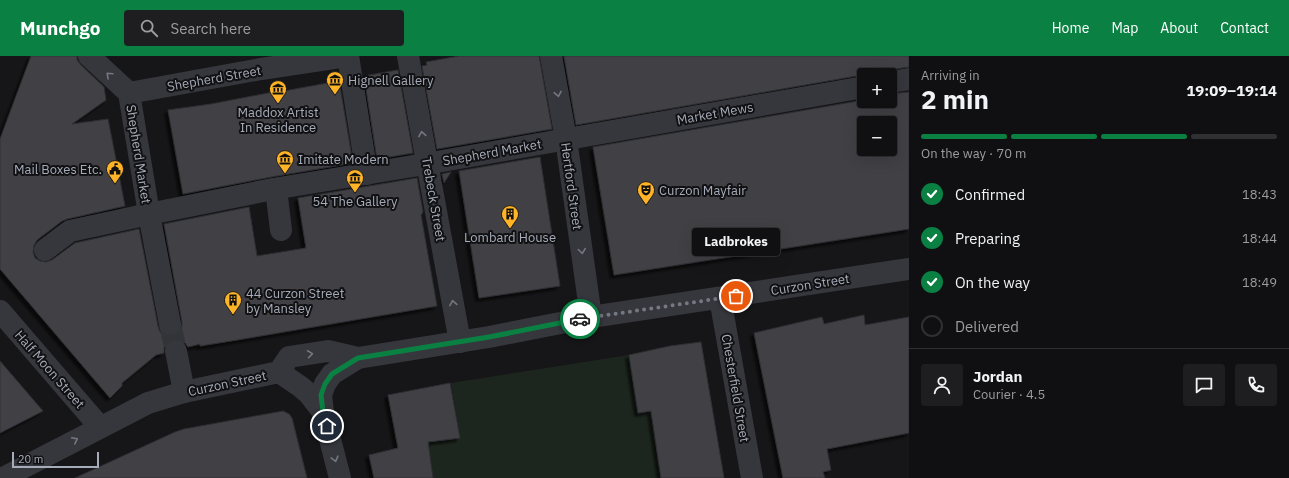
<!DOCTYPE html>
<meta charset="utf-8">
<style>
body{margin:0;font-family:"IBM Plex Sans",sans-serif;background:#1e1e20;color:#f1f3f6;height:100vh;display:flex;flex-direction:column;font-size:15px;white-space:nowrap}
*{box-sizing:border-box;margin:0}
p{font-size:13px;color:#9c9d9f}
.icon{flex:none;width:22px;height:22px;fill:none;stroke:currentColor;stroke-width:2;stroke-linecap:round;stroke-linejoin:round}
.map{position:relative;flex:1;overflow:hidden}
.sheet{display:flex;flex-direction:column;background:#101012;width:380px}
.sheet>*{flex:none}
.buttons{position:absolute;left:857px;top:12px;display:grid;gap:8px}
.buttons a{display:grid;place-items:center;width:40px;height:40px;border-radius:4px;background:#101012;box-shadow:0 4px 16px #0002,0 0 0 1px #303032;font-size:20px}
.scale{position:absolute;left:12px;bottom:10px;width:87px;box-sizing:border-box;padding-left:4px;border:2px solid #a6acb9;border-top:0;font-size:11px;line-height:14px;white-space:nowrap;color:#a6acb9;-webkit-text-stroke:3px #111113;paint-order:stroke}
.pin{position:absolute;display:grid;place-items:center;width:34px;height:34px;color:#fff;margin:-17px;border:2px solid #fff;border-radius:50%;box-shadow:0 1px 4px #0007}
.courier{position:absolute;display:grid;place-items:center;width:40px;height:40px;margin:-20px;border:3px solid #0b8043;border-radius:50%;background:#fff;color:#222;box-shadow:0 1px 5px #0007}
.bubble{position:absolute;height:28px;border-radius:4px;background:#101012;box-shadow:0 4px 16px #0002,0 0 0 1px #303032;font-size:13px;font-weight:700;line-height:28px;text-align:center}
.summary em{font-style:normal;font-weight:700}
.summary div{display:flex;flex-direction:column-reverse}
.summary{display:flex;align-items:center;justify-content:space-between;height:68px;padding:0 12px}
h1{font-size:26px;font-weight:700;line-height:30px}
.bar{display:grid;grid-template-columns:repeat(4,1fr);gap:6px 4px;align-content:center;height:48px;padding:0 12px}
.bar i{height:5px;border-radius:3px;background:#303032}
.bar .active{background:#0b8043}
.bar p{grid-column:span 4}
.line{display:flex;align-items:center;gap:10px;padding:0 12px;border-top:1px solid #303032}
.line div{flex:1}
.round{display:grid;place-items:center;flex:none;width:42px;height:42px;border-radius:4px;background:#1e1e20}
ol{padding:0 12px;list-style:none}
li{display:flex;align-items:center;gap:12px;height:44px}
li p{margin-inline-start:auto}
li .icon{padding:4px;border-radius:50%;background:#0b8043;color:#fff;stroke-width:4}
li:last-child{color:#9c9d9f}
li i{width:22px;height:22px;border:2px solid #303032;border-radius:50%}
header{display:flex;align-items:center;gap:24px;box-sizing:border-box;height:56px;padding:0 20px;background:#0b8043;color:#fff}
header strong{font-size:19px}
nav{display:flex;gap:22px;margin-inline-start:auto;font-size:14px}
.search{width:280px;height:36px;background:#1e1e20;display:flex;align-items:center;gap:10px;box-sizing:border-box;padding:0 14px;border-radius:4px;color:#9c9d9f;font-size:15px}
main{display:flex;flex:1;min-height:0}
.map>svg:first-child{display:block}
.green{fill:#1d261e}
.building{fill:#404145;stroke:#2f2f34;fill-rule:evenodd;filter:url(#shadow)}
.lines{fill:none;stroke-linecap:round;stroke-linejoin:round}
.minor-tunnel{stroke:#333438;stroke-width:22;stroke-dasharray:22 11;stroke-linecap:butt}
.minor{stroke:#36373d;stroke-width:22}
.oneway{stroke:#747781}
.done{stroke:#747881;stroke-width:4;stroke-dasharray:0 7.2}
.route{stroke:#0b8043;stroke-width:5}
.labels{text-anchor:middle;stroke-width:4;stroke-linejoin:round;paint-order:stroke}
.street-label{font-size:13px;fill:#a6acb9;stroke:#111113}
.poi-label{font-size:13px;fill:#a6acb9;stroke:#111113;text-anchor:start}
</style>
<header>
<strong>Munchgo</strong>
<div class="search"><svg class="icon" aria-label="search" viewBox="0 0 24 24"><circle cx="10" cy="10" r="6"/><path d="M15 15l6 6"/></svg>Search here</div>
<nav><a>Home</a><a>Map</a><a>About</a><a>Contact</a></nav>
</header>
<main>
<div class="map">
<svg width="909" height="422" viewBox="0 0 909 422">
<defs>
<filter id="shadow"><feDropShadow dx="-3.5" dy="3.5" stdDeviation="1" flood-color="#0009"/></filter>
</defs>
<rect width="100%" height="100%" fill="#161618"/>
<polygon class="green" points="629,299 638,357 657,354 657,395 661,422 433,422 428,386 460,381 451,327"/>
<g class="building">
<polygon points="31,0 77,0 77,4 81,9 104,31 106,44 72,68 108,63 125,150 67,163 62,165 37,184 34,189 33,196 35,202 40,205 46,206 52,204 75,187 139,173 158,270 160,276 166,280 173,280 178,278 182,272 182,266 164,168 249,151 257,200 306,192 298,142 417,122 423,156 421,159 437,250 237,284 200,290 200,288 188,291 185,287 180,283 173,283 168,286 164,291 164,297 156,299 122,327 122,330 110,342 0,213 0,83"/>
<polygon points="459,0 539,0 552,73 437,93 422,10 427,9 426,6"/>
<polygon points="564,0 909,0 909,11 888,14 882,16 880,19 862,19 576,69"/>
<polygon points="398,14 413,97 377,103 364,20"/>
<polygon points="339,25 353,107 271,121 183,138 168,54 211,48 284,34 284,35"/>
<path d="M909,36V173L614,219L593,91L864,44V45H890V38ZM864,67H890V93H864Z"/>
<polygon points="540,101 560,230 479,242 459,115"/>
<polygon points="451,116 444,127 442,118"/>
<polygon points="864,259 865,269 909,261 909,377 827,393 831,414 823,416 825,422 783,422 754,277 822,261 824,268"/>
<polygon points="701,286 724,422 661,422 651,355 638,357 629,299 670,290"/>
<polygon points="0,305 43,355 0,377"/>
<polygon points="450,327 460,382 428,386 433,422 374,422 369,399 398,392 388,339"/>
<polygon points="283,355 289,358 292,362 307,422 75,422 175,376 184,373"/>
</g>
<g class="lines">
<polyline class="minor-tunnel" points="170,268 176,295"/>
<g class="minor">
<polyline points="89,0 129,37"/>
<polyline points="348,0 367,118"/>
<polyline points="408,0 430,123 460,286"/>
<polyline points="551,0 566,83 591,261"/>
<polyline points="890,26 909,23"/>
<polyline points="129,37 149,158 170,268"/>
<polyline points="129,37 261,13 347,0"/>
<polyline points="276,133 281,174"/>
<polyline points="45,194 70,175 149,158 273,133 419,109 864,31"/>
<polyline points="720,242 752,422"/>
<polyline points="0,255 100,371"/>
<polyline points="176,295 184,336"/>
<polyline points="279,316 301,331 309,338 323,356"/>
<polyline points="3,422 148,347 184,336 279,316 289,301 328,295 358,302 489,281 591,261 909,213"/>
<polyline points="340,422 323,356 321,339 325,328 332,318 358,302"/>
</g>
</g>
<defs><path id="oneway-chevron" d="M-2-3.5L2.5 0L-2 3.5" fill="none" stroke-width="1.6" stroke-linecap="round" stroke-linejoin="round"/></defs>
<g class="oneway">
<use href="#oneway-chevron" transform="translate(109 19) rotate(-137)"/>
<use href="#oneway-chevron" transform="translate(558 38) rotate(80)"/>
<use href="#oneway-chevron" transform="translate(422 78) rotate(-100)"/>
<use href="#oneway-chevron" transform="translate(582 195) rotate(82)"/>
<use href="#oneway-chevron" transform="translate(453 247) rotate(-100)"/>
<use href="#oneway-chevron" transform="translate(310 298) rotate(-8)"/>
<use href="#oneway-chevron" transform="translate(75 384) rotate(-27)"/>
<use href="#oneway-chevron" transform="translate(335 403) rotate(75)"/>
</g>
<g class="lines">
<polyline class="done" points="580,263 736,240"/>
<polyline class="route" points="327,370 323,356 321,339 325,328 332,318 358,302 489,281 580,263"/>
</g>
<defs>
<g id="museum-pin" transform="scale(0.9)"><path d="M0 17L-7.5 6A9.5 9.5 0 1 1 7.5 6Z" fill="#ffb427" stroke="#111113"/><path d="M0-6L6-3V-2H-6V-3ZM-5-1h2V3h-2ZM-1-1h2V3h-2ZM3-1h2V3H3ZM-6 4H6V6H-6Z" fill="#111"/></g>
<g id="civic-pin" transform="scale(0.9)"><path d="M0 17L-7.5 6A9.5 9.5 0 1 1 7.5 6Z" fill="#ffb427" stroke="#111113"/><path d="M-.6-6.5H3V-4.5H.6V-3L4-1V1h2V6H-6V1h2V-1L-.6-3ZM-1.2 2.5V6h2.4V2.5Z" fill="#111"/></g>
<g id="theatre-pin" transform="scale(0.9)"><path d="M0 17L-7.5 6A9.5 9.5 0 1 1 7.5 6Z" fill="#ffb427" stroke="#111113"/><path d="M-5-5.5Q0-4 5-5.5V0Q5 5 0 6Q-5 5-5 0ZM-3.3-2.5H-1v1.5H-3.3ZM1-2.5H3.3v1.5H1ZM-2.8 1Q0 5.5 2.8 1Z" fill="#111"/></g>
<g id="building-pin" transform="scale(0.9)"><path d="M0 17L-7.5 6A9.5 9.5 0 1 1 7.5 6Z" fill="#ffb427" stroke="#111113"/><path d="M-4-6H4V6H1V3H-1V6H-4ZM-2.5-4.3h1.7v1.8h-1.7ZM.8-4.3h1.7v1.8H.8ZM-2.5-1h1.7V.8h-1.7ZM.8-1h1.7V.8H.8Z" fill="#111"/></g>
</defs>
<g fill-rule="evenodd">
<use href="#museum-pin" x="335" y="24"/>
<use href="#museum-pin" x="278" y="33"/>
<use href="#museum-pin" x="285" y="103"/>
<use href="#civic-pin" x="115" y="113"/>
<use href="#museum-pin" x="355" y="122"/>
<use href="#theatre-pin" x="646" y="134"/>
<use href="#building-pin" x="510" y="158"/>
<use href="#building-pin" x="233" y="244"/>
</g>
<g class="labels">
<g class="street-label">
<text transform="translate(214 22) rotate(-10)" y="5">Shepherd Street</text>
<text transform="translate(715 57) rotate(-10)" y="5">Market Mews</text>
<text transform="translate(492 96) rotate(-10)" y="5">Shepherd Market</text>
<text transform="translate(139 98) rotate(81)" y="5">Shepherd Market</text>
<text transform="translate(572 130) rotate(82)" y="5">Hertford Street</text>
<text transform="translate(434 143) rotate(80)" y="5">Trebeck Street</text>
<text transform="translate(810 228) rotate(-9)" y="5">Curzon Street</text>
<text transform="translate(50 313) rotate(49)" y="5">Half Moon Street</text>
<text transform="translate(227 327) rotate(-12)" y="5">Curzon Street</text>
<text transform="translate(736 332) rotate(80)" y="5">Chesterfield Street</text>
</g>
<g class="poi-label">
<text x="348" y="29">Hignell Gallery</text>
<text x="278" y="61" text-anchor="middle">Maddox Artist<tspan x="278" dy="15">In Residence</tspan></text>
<text x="298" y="108">Imitate Modern</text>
<text x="102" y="118" text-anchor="end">Mail Boxes Etc.</text>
<text x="659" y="139">Curzon Mayfair</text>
<text x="355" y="150" text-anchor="middle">54 The Gallery</text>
<text x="510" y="186" text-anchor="middle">Lombard House</text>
<text x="246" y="242">44 Curzon Street<tspan x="246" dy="15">by Mansley</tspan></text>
</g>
</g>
</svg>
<div class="buttons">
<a>+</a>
<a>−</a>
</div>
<div class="scale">20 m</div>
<div class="pin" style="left:736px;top:240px;background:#ea580c"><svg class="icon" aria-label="bag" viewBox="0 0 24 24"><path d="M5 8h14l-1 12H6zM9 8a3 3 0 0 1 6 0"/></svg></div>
<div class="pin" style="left:327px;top:370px;background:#1f2937"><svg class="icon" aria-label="home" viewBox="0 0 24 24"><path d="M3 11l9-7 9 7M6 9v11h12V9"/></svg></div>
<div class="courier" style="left:580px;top:263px"><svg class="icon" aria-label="car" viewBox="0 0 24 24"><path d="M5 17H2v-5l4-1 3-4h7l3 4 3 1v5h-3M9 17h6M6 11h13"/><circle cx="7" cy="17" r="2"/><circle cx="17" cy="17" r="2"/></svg></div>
<div class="bubble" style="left:692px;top:172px;width:88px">Ladbrokes</div>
</div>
<section class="sheet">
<div class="summary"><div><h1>2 min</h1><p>Arriving in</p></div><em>19:09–19:14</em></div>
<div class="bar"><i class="active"></i><i class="active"></i><i class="active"></i><i></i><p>On the way · 70 m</p></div>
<ol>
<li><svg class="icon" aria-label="check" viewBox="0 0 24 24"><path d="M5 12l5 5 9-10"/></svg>Confirmed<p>18:43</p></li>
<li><svg class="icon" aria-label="check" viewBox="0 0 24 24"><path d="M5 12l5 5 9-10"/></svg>Preparing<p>18:44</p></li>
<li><svg class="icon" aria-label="check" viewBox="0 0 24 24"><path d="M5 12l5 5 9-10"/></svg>On the way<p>18:49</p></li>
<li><i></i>Delivered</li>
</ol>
<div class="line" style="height:72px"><a class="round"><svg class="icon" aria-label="person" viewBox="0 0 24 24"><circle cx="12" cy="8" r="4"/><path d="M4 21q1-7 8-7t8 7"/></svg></a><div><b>Jordan</b><p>Courier · 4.5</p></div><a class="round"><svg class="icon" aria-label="chat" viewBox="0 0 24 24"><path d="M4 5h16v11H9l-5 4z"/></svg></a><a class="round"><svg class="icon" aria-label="phone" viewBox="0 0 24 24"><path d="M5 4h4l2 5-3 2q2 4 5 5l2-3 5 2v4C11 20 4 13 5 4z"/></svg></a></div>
</section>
</main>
